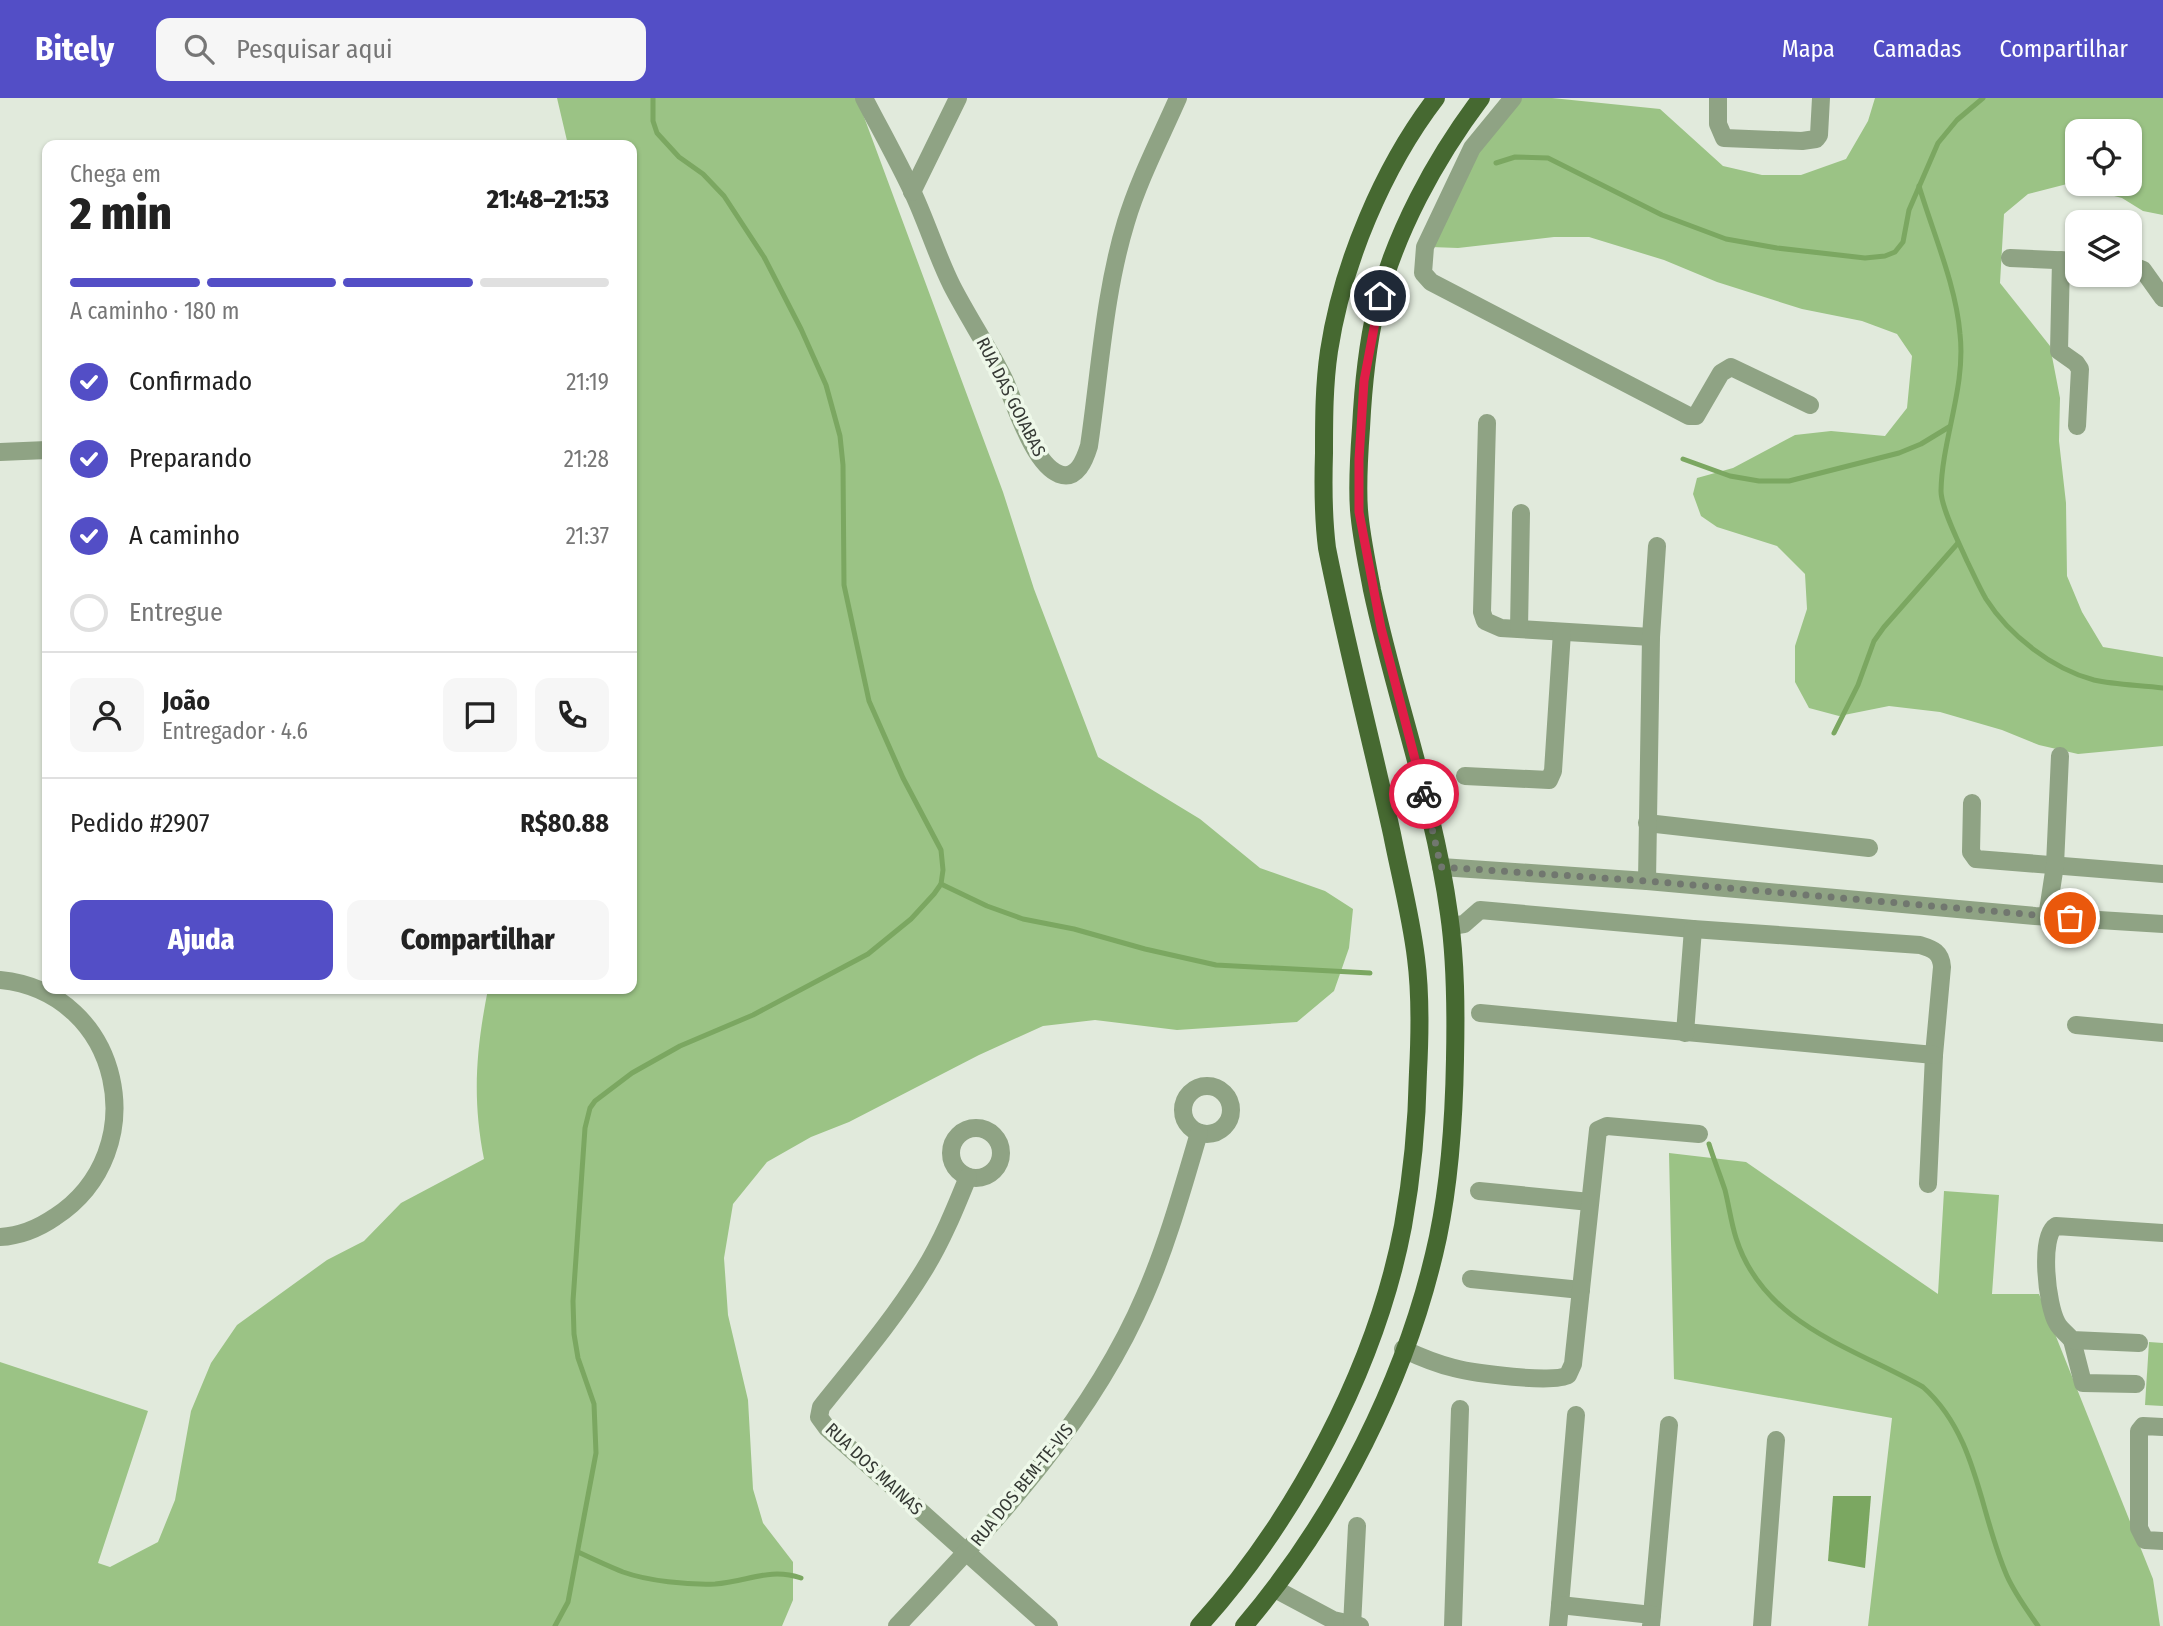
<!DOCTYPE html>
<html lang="pt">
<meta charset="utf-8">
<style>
body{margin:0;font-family:"Fira Sans Condensed",sans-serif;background:#f6f6f6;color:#222;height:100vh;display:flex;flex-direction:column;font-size:26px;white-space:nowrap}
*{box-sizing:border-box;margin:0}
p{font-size:23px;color:#767676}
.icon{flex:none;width:38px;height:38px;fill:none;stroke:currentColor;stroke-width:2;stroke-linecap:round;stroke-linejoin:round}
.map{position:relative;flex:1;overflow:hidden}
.details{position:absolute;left:42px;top:42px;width:595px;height:854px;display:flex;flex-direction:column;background:#fff;border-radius:14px;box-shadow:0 2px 5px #0004}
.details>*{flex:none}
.controls{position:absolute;left:2065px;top:21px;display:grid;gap:14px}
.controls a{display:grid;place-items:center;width:77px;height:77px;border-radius:14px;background:#fff;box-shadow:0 2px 5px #0004;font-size:35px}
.pin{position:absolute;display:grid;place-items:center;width:60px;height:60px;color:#fff;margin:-30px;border:4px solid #fff;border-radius:50%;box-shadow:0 2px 7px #0007}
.courier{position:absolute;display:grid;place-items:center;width:70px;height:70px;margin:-35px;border:5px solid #e11d48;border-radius:50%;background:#fff;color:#222;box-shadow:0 2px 9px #0007}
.head em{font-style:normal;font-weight:800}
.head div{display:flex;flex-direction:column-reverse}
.head{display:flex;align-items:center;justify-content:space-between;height:119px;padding:0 28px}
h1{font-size:46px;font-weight:800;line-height:52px}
.bar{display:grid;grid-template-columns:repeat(4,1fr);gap:10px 7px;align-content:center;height:84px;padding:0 28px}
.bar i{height:9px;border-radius:5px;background:#e0e0e0}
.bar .on{background:#534ec6}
.bar p{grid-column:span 4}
.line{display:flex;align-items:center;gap:18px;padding:0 28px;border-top:2px solid #e0e0e0}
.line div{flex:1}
.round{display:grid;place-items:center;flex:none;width:74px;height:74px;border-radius:14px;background:#f6f6f6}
ol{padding:0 28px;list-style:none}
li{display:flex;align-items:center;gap:21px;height:77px}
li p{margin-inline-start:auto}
li .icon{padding:7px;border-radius:50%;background:#534ec6;color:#fff;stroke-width:4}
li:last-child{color:#767676}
li i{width:38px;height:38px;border:4px solid #e0e0e0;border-radius:50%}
.action{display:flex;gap:14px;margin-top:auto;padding:14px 28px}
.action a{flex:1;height:80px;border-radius:14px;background:#534ec6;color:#fff;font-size:28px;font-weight:800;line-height:80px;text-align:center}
.action a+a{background:#f6f6f6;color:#222}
header{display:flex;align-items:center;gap:42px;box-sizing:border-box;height:98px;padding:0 35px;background:#534ec6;color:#fff}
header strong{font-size:33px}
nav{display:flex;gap:38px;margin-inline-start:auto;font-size:24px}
.search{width:490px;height:63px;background:#f6f6f6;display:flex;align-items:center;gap:18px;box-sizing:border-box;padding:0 24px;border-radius:14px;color:#767676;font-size:26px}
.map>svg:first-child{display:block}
.green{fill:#9bc385;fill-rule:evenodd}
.water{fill:#7ba761}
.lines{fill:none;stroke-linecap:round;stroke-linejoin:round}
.stream{stroke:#7ba761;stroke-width:5}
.minor{stroke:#8fa384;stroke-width:18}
.major{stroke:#466931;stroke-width:18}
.done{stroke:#71776f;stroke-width:7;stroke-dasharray:0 12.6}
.route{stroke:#e11d48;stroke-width:9}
.labels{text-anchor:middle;stroke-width:7;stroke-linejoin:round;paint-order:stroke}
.street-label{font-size:18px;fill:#353934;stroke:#eef8e9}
</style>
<header>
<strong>Bitely</strong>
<div class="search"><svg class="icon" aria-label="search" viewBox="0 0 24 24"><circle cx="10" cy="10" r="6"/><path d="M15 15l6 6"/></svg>Pesquisar aqui</div>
<nav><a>Mapa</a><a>Camadas</a><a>Compartilhar</a></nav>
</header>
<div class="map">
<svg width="2163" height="1528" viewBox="0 0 2163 1528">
<rect width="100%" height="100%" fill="#e1eadc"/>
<g class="green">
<path d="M557,0H857L1003,394L1034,491L1098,659L1200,721L1260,770L1325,793L1353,811L1349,850L1334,893L1297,924L1177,932L1095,922L1043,928L979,957L849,1024L811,1039L767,1064L733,1106L724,1160L728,1217L748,1302L753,1391L763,1425L793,1464V1502L782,1528H0V1264L148,1313L98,1465L110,1469L158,1444L175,1402L191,1313L211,1265L237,1227L327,1162L364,1143L401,1105L484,1061C472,1000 476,952 488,891H632V47H568Z"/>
<path d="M1511,0H1552L1660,11L1723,68L1762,77H1801L1846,61L1868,23L1875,0H2163V117L2143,113L2122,100L2067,86L2028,96L2004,116L2000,185L2050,248L2060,300L2059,343L2066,405L2067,478L2082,514L2103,549L2163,559V648L2078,656L2039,647L2002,632L1940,614L1889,608L1839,618L1809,610L1795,584V548L1807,511L1805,476L1777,448L1717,429L1701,418L1693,396L1697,380L1733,370L1795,337L1831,333L1885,338L1907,310L1912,258L1897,236L1862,223L1802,211L1717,184L1664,162L1589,139H1554L1458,150L1431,149L1449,103ZM2077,33H2130V86H2077Z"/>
<polygon points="1669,1055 1746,1064 1938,1196 1944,1093 1999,1097 1992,1196 2039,1196 2153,1481 2160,1528 1868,1528 1892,1320 1674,1281"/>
<polygon points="2149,1244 2163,1245 2163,1308 2145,1307"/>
</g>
<polygon class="water" points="1833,1398 1871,1398 1865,1470 1828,1463"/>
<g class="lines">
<g class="stream">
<polyline points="1496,65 1515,59 1548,60 1662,117 1726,141 1777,150 1865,160 1885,158 1895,154 1903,144 1909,112 1938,45 1957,22 1983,0"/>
<path d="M1919,88C1933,135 1956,187 1960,236C1966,289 1942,341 1941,393C1941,410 1960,447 1967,463C1973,475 1979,489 1986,501C2009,537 2052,571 2094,582C2116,587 2141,587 2163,590"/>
<polyline points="1683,361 1730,378 1759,383 1789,383 1899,355 1921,346 1949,329"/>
<polyline points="1834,635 1858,587 1874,543 1884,529 1958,445"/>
<polyline points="941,786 987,808 1023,821 1074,831 1145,851 1216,867 1370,875"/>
<path d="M1709,1046C1714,1062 1720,1077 1725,1092C1729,1108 1731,1124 1736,1140C1763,1226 1852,1249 1923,1289C1978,1338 1979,1414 2007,1478C2015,1496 2027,1512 2038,1528"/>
<path d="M578,1454C593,1461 608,1468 623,1474C648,1483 688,1487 715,1486C747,1484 769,1469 801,1480"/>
<polyline points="555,1528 568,1504 596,1355 594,1306 578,1260 574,1236 573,1203 585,1030 590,1010 595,1003 632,975 680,948 753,917 868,856 911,821 934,796 941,786 943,772 941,752 903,680 869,603 844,487 843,367 840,338 826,287 801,231 764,159 724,98 703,76 679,59 657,35 653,23 653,0"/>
</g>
<g class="minor">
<path d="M864,0C880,31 898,63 913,95C927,125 937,158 952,188C968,219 988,249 1004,281C1015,305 1033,366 1059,376C1077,383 1085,361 1089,348C1100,274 1104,196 1126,124C1139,81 1160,41 1178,0"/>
<polyline points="1513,0 1472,50 1425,149 1423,175 1431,184 1689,318 1696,318 1721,275 1731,269 1810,307"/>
<polyline points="1718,0 1718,26 1724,40 1802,43 1816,41 1819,37 1821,0"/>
<polyline points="912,94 958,0"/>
<polyline points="2010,160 2077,163"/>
<polyline points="2061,162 2059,253 2076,265 2080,271 2077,328"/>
<polyline points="2130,167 2143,172 2163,200"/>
<polyline points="1487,325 1482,514 1485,523 1501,530 1651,539"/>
<polyline points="0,354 47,352"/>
<polyline points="1519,531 1521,415"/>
<polyline points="1465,678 1549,682 1553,673 1562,534"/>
<polyline points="1972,705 1971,754 1976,761 2163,776"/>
<polyline points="1647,725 1869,750"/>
<polyline points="1441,769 1647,783 2035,818 2163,826"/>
<polyline points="1647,783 1651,539 1657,448"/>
<polyline points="2047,819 2055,767 2060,658"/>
<path d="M1451,828L1464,826L1480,812L1693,831L1920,847C1933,851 1941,854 1942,869L1934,957L1928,1086"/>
<path d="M0,882C122,894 156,1053 55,1119C39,1130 19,1138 0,1139"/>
<polyline points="1480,915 1934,957"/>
<polyline points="2076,927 2163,935"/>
<polyline points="1685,935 1693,831"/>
<circle cx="1207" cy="1012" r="24"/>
<circle cx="976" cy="1055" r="25"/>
<path d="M968,1079C955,1111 942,1143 924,1172C894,1221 857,1264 821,1309L819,1319L827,1330L1049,1528"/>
<polyline points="1479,1093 1590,1104"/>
<polyline points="1471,1181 1581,1192"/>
<polyline points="2072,1242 2083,1285 2136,1286"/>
<path d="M2139,1245L2072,1242C2067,1236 2060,1231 2057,1225C2047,1208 2039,1138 2056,1128L2163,1135"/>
<path d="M1403,1251C1420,1259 1437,1266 1454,1270C1473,1275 1554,1286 1568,1277L1573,1266L1598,1032L1607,1028L1699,1036"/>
<polyline points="2163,1329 2143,1328 2139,1333 2139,1430 2145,1442 2163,1443"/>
<polyline points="1275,1491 1333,1522 1360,1528"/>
<polyline points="1560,1507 1576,1317"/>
<polyline points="1652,1517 1669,1327"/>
<path d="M897,1528C992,1427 1090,1326 1145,1197C1168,1144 1183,1089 1199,1035"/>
<polyline points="1352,1528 1357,1428"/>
<polyline points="1453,1528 1460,1311"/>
<polyline points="1558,1528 1560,1507 1652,1517 1651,1528"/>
<polyline points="1762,1528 1776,1342"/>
</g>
<g class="major">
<path d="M1199,1528C1295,1422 1376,1270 1403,1128C1412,1078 1417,1026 1418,974C1420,936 1421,898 1416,860C1411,818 1400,777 1392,736C1371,641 1346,546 1327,450C1323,418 1323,387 1324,355C1324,321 1324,287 1329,253C1342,167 1383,69 1436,0"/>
<path d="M1244,1528C1336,1420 1408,1279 1438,1139C1450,1081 1454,1021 1455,961C1456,913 1456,864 1449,816C1434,706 1395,600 1372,492C1367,465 1361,438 1359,412C1357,385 1359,357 1361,330C1363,290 1367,249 1376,210C1395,135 1435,61 1481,0"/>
</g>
</g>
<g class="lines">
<polyline class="done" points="1424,696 1441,769 1647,783 2070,820"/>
<polyline class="route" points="1380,198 1364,283 1359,361 1359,414 1381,530 1424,696"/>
</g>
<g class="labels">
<g class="street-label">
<text transform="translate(1011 299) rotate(63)" y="6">RUA DAS GOIABAS</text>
<text transform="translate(874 1371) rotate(43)" y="6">RUA DOS MAINAS</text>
<text transform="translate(1022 1387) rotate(-51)" y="6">RUA DOS BEM-TE-VIS</text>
</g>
</g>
</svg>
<div class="controls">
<a><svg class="icon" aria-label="locate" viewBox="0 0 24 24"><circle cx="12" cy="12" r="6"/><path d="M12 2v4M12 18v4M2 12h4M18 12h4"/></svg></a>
<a><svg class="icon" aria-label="layers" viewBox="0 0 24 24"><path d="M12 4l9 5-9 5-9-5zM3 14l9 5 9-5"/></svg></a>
</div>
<div class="pin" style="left:2070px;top:820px;background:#ea580c"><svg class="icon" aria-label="bag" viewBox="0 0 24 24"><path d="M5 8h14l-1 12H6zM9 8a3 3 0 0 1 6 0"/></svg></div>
<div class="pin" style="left:1380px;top:198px;background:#1f2937"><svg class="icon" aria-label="home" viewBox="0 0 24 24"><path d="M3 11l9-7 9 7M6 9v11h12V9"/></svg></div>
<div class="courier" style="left:1424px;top:696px"><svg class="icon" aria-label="bike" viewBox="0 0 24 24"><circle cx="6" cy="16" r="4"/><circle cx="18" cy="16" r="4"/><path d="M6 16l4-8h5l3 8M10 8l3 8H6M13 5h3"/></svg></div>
<section class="details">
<div class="head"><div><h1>2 min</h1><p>Chega em</p></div><em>21:48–21:53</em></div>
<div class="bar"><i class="on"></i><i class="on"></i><i class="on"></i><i></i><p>A caminho · 180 m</p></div>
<ol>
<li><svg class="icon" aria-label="check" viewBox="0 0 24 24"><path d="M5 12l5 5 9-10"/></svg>Confirmado<p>21:19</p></li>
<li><svg class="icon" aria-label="check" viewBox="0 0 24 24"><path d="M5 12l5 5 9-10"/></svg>Preparando<p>21:28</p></li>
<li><svg class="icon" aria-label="check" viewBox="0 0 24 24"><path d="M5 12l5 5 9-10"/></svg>A caminho<p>21:37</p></li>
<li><i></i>Entregue</li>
</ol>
<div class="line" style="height:126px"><a class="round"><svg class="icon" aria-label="person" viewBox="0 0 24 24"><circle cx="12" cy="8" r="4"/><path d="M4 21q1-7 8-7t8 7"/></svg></a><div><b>João</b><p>Entregador · 4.6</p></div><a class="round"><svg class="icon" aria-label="chat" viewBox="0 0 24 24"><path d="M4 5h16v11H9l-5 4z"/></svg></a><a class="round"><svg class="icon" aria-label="phone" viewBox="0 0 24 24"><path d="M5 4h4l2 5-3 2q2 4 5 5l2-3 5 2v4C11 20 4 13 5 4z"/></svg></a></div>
<div class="line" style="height:91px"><div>Pedido #2907</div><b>R$80.88</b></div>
<div class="action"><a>Ajuda</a><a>Compartilhar</a></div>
</section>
</div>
